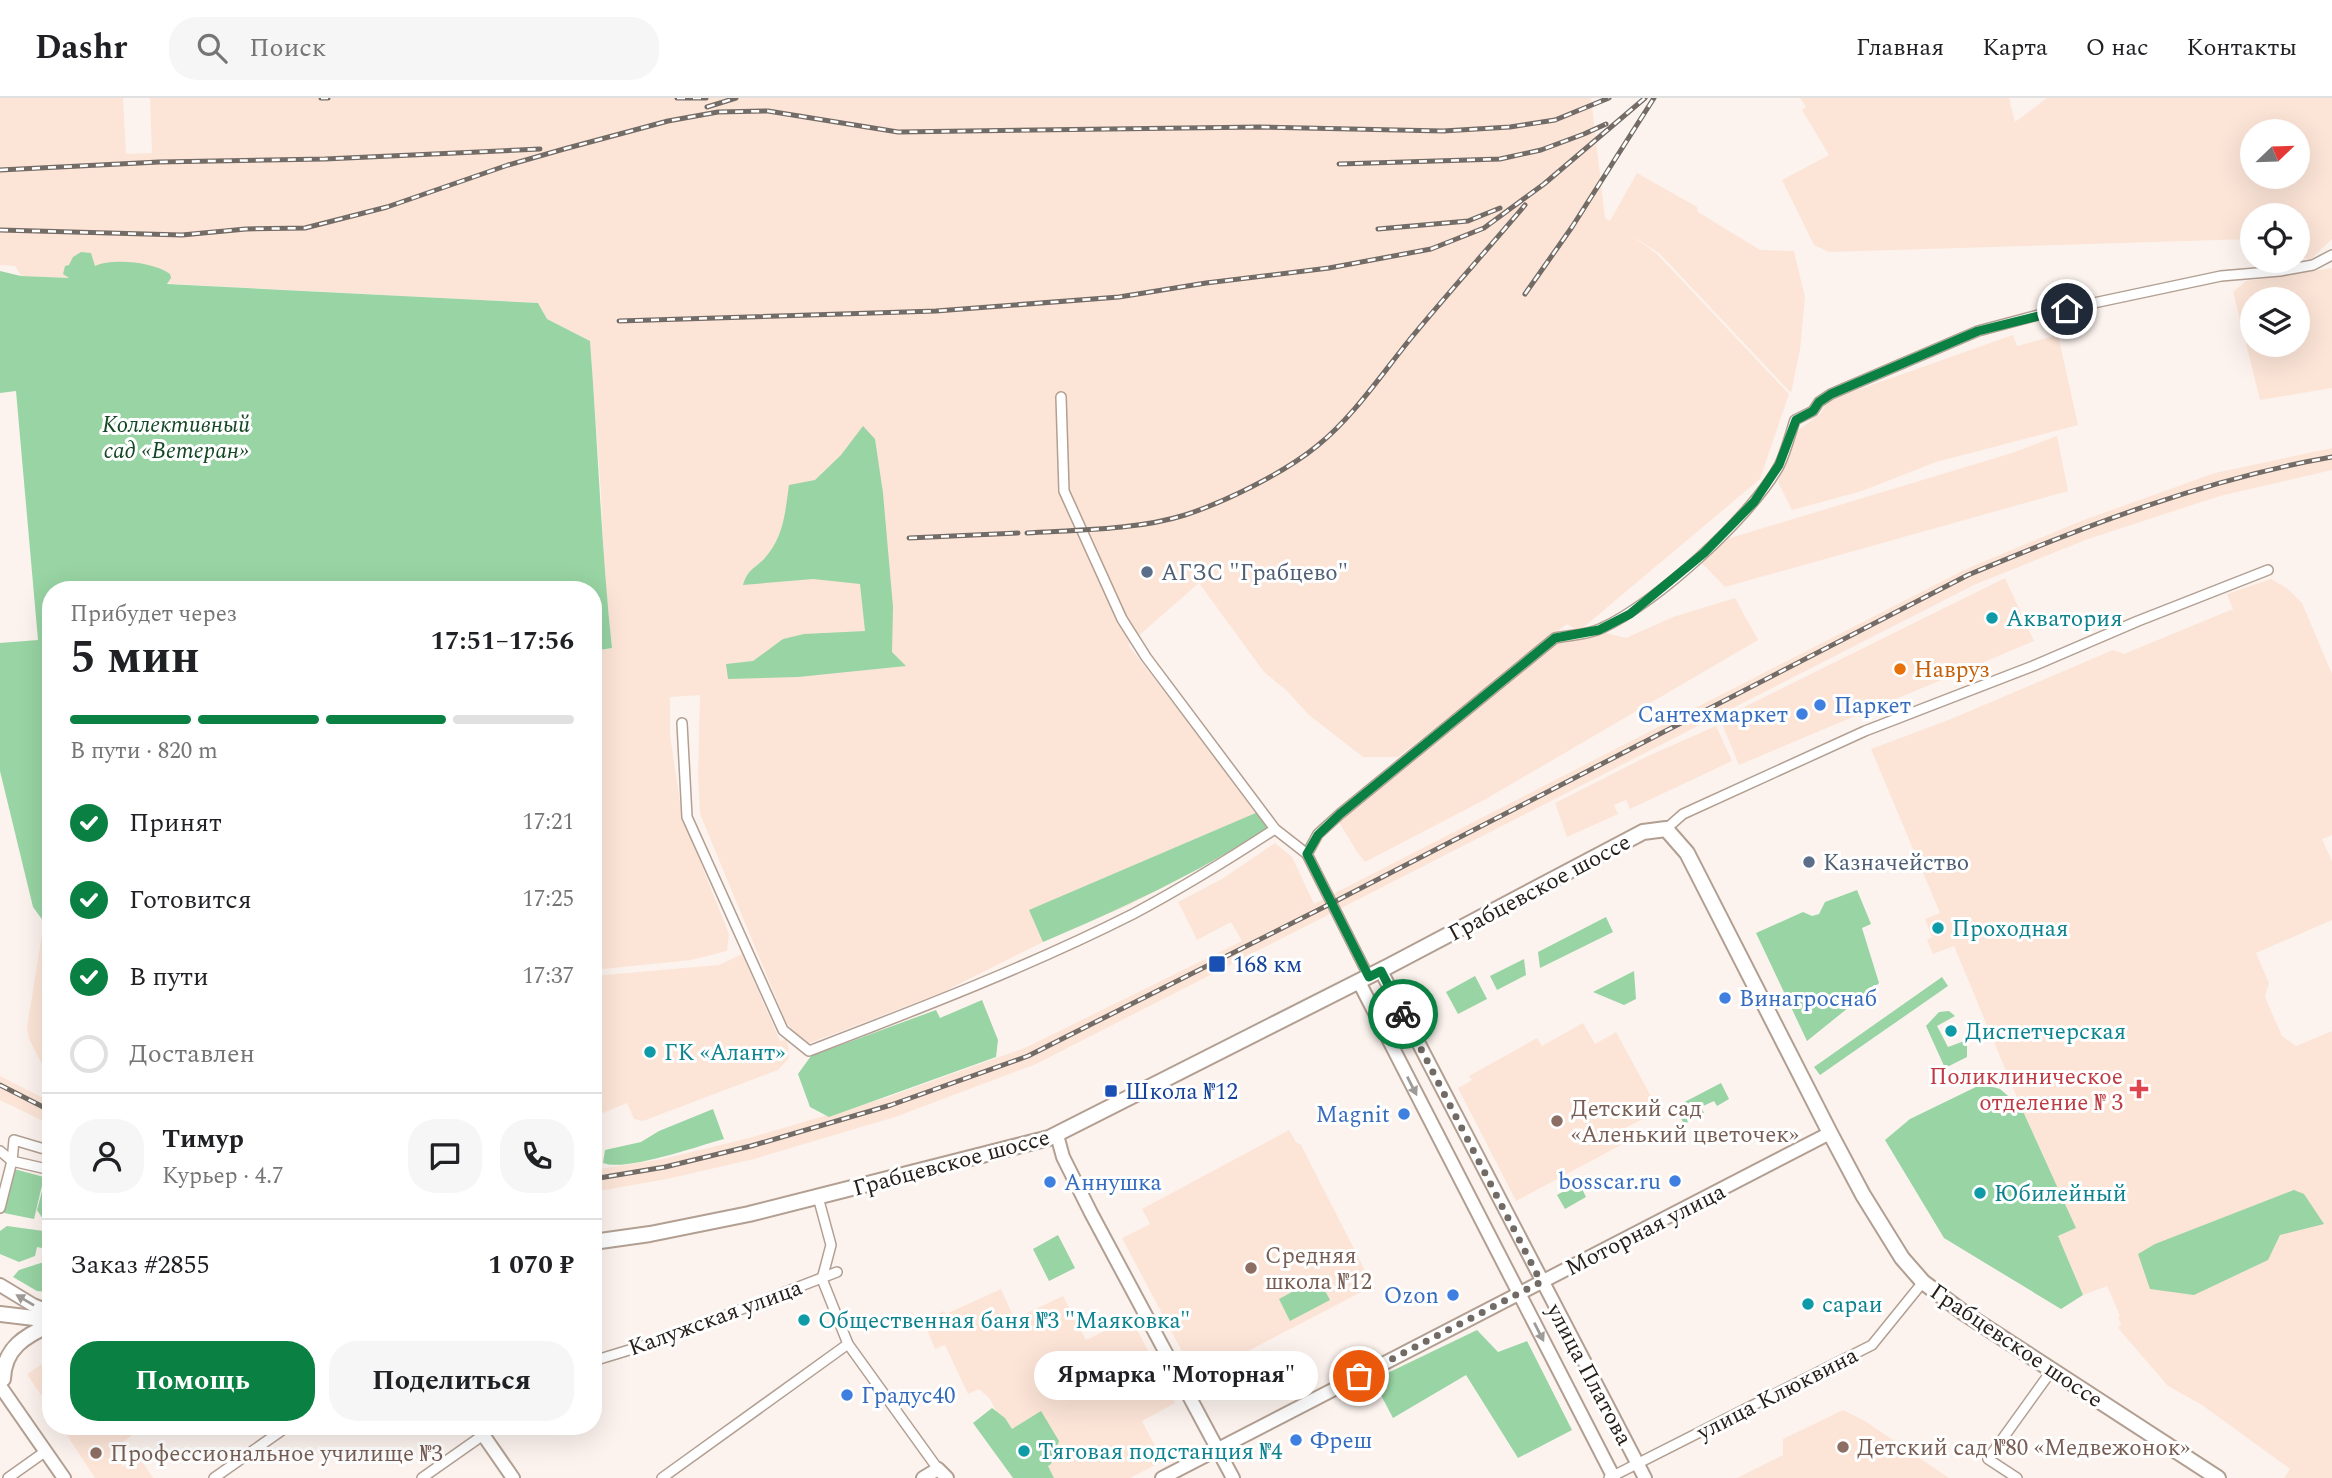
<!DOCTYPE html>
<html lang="ru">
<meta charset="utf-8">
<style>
body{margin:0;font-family:Spectral,serif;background:#f6f6f6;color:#202124;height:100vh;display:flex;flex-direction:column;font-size:26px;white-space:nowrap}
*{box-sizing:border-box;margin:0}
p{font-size:23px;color:#757577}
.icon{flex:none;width:38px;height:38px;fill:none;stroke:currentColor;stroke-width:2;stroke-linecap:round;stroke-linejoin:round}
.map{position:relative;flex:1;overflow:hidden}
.drawer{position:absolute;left:42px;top:483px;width:560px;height:854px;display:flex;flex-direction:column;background:#fff;border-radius:28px;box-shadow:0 7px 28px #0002}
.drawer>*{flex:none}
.needle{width:46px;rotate:67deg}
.buttons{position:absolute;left:2240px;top:21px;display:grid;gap:14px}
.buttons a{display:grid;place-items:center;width:70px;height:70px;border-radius:50%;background:#fff;box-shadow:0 7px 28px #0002;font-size:35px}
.pin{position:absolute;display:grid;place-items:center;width:60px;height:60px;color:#fff;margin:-30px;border:4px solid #fff;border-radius:50%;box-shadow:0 2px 7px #0007}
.courier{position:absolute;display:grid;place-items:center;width:70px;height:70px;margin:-35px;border:5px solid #0b8043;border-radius:50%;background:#fff;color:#222;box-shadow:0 2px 9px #0007}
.bubble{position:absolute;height:49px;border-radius:24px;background:#fff;box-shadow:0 7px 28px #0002;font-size:23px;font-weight:700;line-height:49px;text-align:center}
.headline em{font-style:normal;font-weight:700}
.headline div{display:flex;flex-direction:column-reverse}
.headline{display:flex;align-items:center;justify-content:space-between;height:119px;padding:0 28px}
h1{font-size:46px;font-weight:700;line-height:52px}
.bar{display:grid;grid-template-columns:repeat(4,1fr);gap:10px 7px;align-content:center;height:84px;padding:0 28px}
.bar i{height:9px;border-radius:5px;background:#e0e0e0}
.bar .on{background:#0b8043}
.bar p{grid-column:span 4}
.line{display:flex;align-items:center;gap:18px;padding:0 28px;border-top:2px solid #e0e0e0}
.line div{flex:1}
.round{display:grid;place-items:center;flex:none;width:74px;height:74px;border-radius:28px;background:#f6f6f6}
ol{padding:0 28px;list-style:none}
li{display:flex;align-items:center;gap:21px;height:77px}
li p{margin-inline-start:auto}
li .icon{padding:7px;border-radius:50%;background:#0b8043;color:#fff;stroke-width:4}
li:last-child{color:#757577}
li i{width:38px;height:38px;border:4px solid #e0e0e0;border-radius:50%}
.cta{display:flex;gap:14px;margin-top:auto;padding:14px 28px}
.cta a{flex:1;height:80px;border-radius:28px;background:#0b8043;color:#fff;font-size:28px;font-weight:700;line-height:80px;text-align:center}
.cta a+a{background:#f6f6f6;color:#202124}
header{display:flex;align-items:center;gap:42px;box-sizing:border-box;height:98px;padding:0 35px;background:#fff;border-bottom:2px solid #e0e0e0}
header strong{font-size:33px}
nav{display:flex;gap:38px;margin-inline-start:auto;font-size:24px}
.search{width:490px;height:63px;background:#f6f6f6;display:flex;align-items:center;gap:18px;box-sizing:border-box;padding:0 24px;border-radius:28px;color:#757577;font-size:26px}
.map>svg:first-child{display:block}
.built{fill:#fce5d7;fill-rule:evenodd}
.green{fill:#98d4a4}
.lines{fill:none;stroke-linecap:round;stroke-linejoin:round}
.street-casing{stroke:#b29f92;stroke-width:12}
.secondary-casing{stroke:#b29f92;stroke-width:16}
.primary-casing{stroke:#b29f92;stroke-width:18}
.street{stroke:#fff;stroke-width:9}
.secondary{stroke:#fff;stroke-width:12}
.primary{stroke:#fff;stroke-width:14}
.rail-casing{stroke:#736b66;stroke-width:5}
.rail{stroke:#fff;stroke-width:2.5;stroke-dasharray:8;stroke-linecap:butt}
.oneway{fill:#9e9b98}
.done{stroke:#726a65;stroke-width:7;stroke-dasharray:0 12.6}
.route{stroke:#0b8043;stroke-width:9}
.service-dot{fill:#5c6f8a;stroke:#fff;stroke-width:2.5}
.culture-dot{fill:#0f9aa8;stroke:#fff;stroke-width:2.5}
.food-dot{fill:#e8710a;stroke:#fff;stroke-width:2.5}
.shop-dot{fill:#3f7fe0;stroke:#fff;stroke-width:2.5}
.transit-dot{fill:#1a4fb4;stroke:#fff;stroke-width:2.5}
.health-dot{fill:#e0444e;stroke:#fff;stroke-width:2.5}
.education-dot{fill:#8d6e63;stroke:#fff;stroke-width:2.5}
.labels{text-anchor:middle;stroke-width:6;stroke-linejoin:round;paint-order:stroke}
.park-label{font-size:23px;font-style:italic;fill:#134623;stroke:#fff}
.service-label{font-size:23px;fill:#4e5e75;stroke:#fff;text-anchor:start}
.culture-label{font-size:23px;fill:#0d838f;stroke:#fff;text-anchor:start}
.food-label{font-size:23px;fill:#c56008;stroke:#fff;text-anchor:start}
.shop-label{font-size:23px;fill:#366cbe;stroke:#fff;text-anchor:start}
.street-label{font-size:23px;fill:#27201b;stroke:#fff}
.transit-label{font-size:23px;fill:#164399;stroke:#fff;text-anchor:start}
.health-label{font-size:23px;fill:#be3a42;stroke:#fff;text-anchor:end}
.education-label{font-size:23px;fill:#785e54;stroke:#fff;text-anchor:start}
</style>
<header>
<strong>Dashr</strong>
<div class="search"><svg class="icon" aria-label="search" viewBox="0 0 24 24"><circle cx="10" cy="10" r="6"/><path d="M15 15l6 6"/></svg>Поиск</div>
<nav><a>Главная</a><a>Карта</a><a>О нас</a><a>Контакты</a></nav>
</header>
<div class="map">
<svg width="2332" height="1380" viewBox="0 0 2332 1380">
<rect width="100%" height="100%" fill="#fcf3ee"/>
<g class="built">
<polygon points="0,0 123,0 126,56 152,55 150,0 1591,0 1605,120 1610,123 1637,75 1697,109 1698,114 1760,152 1794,153 1805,199 1800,252 1791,295 1660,156 1631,137 1657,156 1789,296 1760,381 1585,528 1577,532 1567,526 1398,659 1363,659 1309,617 1286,592 1264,574 1199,485 1128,547 1258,714 1267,730 1243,746 1129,807 1043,844 943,894 810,945 798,940 786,924 700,716 698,677 700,597 670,599 670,637 682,718 729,836 727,853 691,862 593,872 593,553 612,550 604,471 601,395 590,243 547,221 538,205 21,178 15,168 0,167"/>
<path d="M1800,0H2009L2015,24L2047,0H2332V141L2311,161L2298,160V117H2252V141L1829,154L1814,147L1782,82L1829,57L1802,12L1806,9ZM2252,33H2298V79H2252Z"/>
<path d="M2332,170V290L2260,302L2233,194L2246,183ZM2252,201H2298V247H2252Z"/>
<polygon points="2013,237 2017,248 2058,237 2078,327 1936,364 1862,393 1792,412 1778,384 1796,334 1820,316 1829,302"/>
<polygon points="2057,338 2068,393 1725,489 1701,464 1720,443 2012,355"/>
<polygon points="2332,350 2332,372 2220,398 2088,441 1974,487 1036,966 895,1019 754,1061 667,1081 593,1094 593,1072 663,1061 749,1040 888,999 1027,949 1242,843 1231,824 1197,842 1178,804 1222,781 1275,745 1292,759 1314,806 1263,832 1966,471 2081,423 2215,375"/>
<polygon points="2005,480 2034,543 1739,667 1720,621"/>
<polygon points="2271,481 2287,490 2302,505 2332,576 2332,737 2322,741 2332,763 2332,822 2256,855 2269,885 2265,899 2282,938 2296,948 2332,933 2332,1380 2284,1380 2290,1371 2202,1307 2168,1288 2118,1230 2121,1226 2118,1220 2120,1218 2107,1188 2083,1197 2058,1138 2076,1130 2021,1009 1954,848 1933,856 1927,842 1932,839 1925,821 1940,815 1871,651 1951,621 2113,552 2124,556 2233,511 2227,496"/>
<polygon points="1735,500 1758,542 1486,701 1365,764 1357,754 1339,724 1557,545 1606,535 1626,540 1673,519"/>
<polygon points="1716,628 1732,663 1630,711 1626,702 1614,707 1618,716 1567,739 1555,705 1648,658"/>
<polygon points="44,824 51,827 51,976 45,972 29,941 27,930"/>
<polygon points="742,856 780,943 786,942 788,947 789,960 778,972 643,1023 634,1021 627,1005 593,1019 593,878 719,867"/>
<polygon points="1583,925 1595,946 1616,934 1659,1013 1619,1033 1619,1038 1623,1046 1516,1103 1458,990 1472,982 1469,978 1537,940 1542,948"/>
<polygon points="0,978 51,1004 51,1027 0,1002"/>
<polygon points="1289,1032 1296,1044 1301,1047 1373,1188 1196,1280 1122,1140 1150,1126 1142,1111"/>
<polygon points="1001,1191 1014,1220 1006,1223 1006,1225 1063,1198 1086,1242 1131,1220 1175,1305 1142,1323 1163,1363 1130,1380 1054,1380 1047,1368 1029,1379 990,1301 979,1291 968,1296 945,1247 935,1251 923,1222 944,1213 946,1216"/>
<polygon points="51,1260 51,1312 27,1276"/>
<polygon points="1843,1312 1865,1323 1949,1380 1737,1380 1783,1357 1783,1341"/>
<polygon points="61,1328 145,1328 112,1352 123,1369 139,1359 153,1380 95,1380"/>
</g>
<g class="green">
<path d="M81,154L91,155L95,168C113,160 154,164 170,176L171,180L167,186L538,205L547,221L590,243C598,346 601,448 612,550L593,553V492H51V827L44,824L33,809L0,673V545L38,542L16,293L0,295V173L21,178L69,180L63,176L65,168L69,167L73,159Z"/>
<path d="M863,328L875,341L883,395L893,509L892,554L906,568L798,579L728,581L726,566L753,563L783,541L804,536L865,533L860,486L813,481L743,487C748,471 753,472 764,461C784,439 785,415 789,387L815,382L841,357Z"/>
<path d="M1258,714L1267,730C1197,776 1120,811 1043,844L1029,812Z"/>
<polygon points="1857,792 1871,826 1862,830 1879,885 1807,943 1756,835 1803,814 1812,818 1819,816 1825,804"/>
<polygon points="1606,819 1613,834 1540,870 1538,854"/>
<polygon points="1524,861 1526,877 1497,892 1490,878"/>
<polygon points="1634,873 1636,901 1624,907 1593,894"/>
<polygon points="1475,878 1487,901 1458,916 1446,894"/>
<polygon points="1942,879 1948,888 1820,977 1814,969"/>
<polygon points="982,902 998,942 996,959 829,1019 810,1009 798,976 811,958 936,912 940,920"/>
<polygon points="1949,913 1955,918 1937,928 1948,949 1967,942 1967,959 1945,970 1926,928 1939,914"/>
<polygon points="1721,985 1729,1001 1717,1008 1714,1003 1701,1009 1704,1015 1684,1026 1675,1009"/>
<polygon points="1982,986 2000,991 2021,1009 2076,1130 2058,1138 2083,1197 2061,1211 1944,1140 1885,1042 1910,1021"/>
<path d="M713,1011L724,1041C698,1048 625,1074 603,1065L605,1052L641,1044L659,1033Z"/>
<polygon points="14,1071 44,1079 34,1121 4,1115"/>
<polygon points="51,1081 51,1124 43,1121 37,1112 44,1086"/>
<polygon points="1579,1085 1586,1099 1565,1111 1557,1097"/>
<polygon points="2294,1092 2304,1096 2324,1126 2280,1137 2268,1162 2194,1197 2150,1191 2138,1156 2155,1146"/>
<polygon points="7,1128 51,1134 47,1151 37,1149 35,1158 19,1164 0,1156 0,1133"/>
<polygon points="1058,1137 1075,1170 1049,1183 1033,1151"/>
<polygon points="47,1163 43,1177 49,1181 46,1194 37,1193 13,1179 19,1172"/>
<polygon points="1318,1180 1330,1202 1290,1223 1279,1201"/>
<polygon points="1477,1232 1498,1254 1527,1243 1572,1332 1518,1360 1466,1277 1393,1320 1373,1282"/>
<polygon points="992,1310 1005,1320 1012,1331 1041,1313 1059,1343 1051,1366 1048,1368 1054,1380 1013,1380 973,1325"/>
</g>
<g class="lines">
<g class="street-casing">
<g id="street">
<polyline points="1061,299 1064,393 1122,521 1146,559 1275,731 1307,756 1369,879"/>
<path d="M682,625L687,719L783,932L809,953C918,911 1028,869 1133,816C1182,790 1229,761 1275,731"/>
<polyline points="1666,731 1683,716 1865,633 2033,568 2138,523 2268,472"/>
<path d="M1307,756L1318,736L1340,716L1555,540C1570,537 1588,537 1602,530C1655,506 1751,419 1779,368C1786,354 1790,337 1795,322L1813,313L1819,304L1831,296L1978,233L2042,216L2221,178L2280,173L2313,167L2332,157"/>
<polyline points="0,1053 12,1063 51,1072"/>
<polyline points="818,1099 831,1147 822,1181 848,1246 938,1371"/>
<polyline points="0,1110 12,1063 14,1042 51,1053"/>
<polyline points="593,1263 662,1242 837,1174"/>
<polyline points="8,1380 46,1353"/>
<polyline points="214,1380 288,1328"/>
<polyline points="422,1380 496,1328"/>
<polyline points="662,1380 848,1246"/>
<polyline points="1609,1380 1872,1247 1923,1184"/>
<polyline points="2017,1380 1988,1361 2052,1272"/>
</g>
</g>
<g class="secondary-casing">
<g id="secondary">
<polyline points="1381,873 1645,1380"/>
<polyline points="1359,884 1614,1380"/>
<polyline points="1057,1037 1063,1059 1091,1115 1233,1380"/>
<polyline points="0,1187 33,1207 51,1214"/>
<polyline points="0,1288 64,1380"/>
<polyline points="477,1328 513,1380"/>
<polyline points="923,1380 938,1371 947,1380"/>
<polyline points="1162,1380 1830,1035"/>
</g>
</g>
<g class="primary-casing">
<g id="primary">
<polyline points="593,1144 650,1136 749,1116 1049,1040 1389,868 1643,734 1666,731 1687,755 1830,1035 1863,1097 1902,1160 1923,1184 1964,1215 2218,1380"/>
<polyline points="0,1216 51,1222"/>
<path d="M3,1281C4,1250 25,1238 51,1226"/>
</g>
</g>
<use href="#street" class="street"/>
<use href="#secondary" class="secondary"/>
<use href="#primary" class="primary"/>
<g class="rail-casing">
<g id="rail">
<polyline points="321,0 328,0"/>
<polyline points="677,0 706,0"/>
<polyline points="707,9 736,0"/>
<polyline points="1339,66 1500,61 1541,52 1584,36 1606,26"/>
<polyline points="0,72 159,64 325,61 540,51"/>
<polyline points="1378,131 1468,123 1500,110"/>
<polyline points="0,132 182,137 246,131 305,130 387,109 508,67 564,51 668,23 718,14 768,13 898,34 1259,29 1443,33 1510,29 1555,22 1609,0"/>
<polyline points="1525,196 1572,129 1654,0"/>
<polyline points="619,223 936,213 1119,199 1206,185 1329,170 1431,151 1484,130 1544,86 1645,0"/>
<path d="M1027,435C1077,432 1137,432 1185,417C1225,404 1284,375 1317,348C1353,319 1381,277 1411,240C1448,195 1487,152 1525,107"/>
<polyline points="909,440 1018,435"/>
<polyline points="0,987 51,1013"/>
<path d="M593,1081L665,1069L751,1048L891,1007L1028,958L1332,805L1968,477C2085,428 2206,381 2332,359"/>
</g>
</g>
<use href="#rail" class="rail"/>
</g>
<defs><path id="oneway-solid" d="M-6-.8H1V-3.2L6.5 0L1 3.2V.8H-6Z" transform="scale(1.75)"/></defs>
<g class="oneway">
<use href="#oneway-solid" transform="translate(1412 988) rotate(63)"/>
<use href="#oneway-solid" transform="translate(25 1202) rotate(-149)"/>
<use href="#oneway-solid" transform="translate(1539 1234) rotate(63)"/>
</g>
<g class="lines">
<polyline class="done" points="1359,1278 1541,1184 1403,916"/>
<polyline class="route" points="1403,916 1381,873 1369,879 1307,756 1318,737 1340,716 1555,540 1599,532 1630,516 1704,455 1754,404 1779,367 1796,322 1813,313 1819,304 1831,296 1978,233 2067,211"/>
</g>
<g class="service-dot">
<circle cx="1147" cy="474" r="7"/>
<circle cx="1809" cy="764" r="7"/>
</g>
<g class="culture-dot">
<circle cx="1992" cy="520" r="7"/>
<circle cx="1938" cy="830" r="7"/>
<circle cx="1951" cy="933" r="7"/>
<circle cx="650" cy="954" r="7"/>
<circle cx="1980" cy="1095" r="7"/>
<circle cx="1808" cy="1206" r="7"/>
<circle cx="804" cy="1222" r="7"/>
<circle cx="1024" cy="1353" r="7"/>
</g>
<circle class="food-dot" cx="1900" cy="571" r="7"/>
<g class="shop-dot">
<circle cx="1820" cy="607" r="7"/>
<circle cx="1802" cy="616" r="7"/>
<circle cx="1725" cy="900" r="7"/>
<circle cx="1404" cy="1016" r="7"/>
<circle cx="1675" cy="1083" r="7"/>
<circle cx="1050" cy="1084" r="7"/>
<circle cx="1453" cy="1197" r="7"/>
<circle cx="847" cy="1297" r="7"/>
<circle cx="1296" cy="1342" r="7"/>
</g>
<g class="transit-dot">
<rect x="1208" y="857" width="18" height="18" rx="3.5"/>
<rect x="1104" y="986" width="14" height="14" rx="3.5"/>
</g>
<path class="health-dot" d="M2135.5 980.5h7v7h7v7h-7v7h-7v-7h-7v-7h7z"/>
<g class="education-dot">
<circle cx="1557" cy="1023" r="7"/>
<circle cx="1251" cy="1170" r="7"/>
<circle cx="1843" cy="1349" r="7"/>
<circle cx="96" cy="1355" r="7"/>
</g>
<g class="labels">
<g class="park-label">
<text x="176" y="334">Коллективный<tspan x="176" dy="26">сад «Ветеран»</tspan></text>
</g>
<g class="service-label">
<text x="1161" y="482">АГЗС "Грабцево"</text>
<text x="1823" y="772">Казначейство</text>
</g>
<g class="culture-label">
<text x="2006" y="528">Акватория</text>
<text x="1952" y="838">Проходная</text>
<text x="1965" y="941">Диспетчерская</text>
<text x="664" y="962">ГК «Алант»</text>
<text x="1994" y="1103">Юбилейный</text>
<text x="1822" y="1214">сараи</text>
<text x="818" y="1230">Общественная баня №3 "Маяковка"</text>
<text x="1038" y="1361">Тяговая подстанция №4</text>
</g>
<g class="food-label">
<text x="1914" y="579">Навруз</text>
</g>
<g class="shop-label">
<text x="1834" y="615">Паркет</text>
<text x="1788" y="624" text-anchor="end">Сантехмаркет</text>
<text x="1739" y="908">Винагроснаб</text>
<text x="1390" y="1024" text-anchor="end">Magnit</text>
<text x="1661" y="1091" text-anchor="end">bosscar.ru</text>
<text x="1064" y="1092">Аннушка</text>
<text x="1439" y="1205" text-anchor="end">Ozon</text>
<text x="861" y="1305">Градус40</text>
<text x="1310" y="1350">Фреш</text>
</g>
<g class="street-label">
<text transform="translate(1539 789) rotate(-28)" y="8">Грабцевское шоссе</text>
<text transform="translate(951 1064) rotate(-15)" y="8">Грабцевское шоссе</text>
<text transform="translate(1645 1131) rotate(-27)" y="8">Моторная улица</text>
<text transform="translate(715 1219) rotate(-20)" y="8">Калужская улица</text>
<text transform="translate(2017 1247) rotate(34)" y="8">Грабцевское шоссе</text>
<text transform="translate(1590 1276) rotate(62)" y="8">улица Платова</text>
<text transform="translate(1777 1295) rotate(-27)" y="8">улица Клюквина</text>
</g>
<g class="transit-label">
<text x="1233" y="874">168 км</text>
<text x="1125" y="1001">Школа №12</text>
</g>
<g class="health-label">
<text x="2123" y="986">Поликлиническое<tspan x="2123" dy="26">отделение № 3</tspan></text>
</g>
<g class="education-label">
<text x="1571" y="1018">Детский сад<tspan x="1571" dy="26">«Аленький цветочек»</tspan></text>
<text x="1265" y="1165">Средняя<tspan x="1265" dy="26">школа №12</tspan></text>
<text x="1857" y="1357">Детский сад №80 «Медвежонок»</text>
<text x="110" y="1363">Профессиональное училище №3</text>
</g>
</g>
</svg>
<div class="buttons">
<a><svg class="needle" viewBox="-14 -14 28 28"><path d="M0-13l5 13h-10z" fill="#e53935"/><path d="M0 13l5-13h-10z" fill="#757577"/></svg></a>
<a><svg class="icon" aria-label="locate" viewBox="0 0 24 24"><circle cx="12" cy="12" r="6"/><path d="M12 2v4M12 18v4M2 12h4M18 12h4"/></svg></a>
<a><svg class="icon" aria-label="layers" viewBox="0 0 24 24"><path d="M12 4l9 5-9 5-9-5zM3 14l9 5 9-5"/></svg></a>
</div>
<div class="pin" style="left:1359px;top:1278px;background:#ea580c"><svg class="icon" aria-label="bag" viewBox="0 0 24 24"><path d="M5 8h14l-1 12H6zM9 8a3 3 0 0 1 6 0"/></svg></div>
<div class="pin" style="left:2067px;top:211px;background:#1f2937"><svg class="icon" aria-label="home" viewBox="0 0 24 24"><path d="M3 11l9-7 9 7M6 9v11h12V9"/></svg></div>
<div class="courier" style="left:1403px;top:916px"><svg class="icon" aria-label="bike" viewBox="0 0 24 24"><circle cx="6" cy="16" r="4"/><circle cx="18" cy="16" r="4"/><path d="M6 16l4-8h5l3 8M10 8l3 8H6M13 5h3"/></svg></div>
<div class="bubble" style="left:1034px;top:1253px;width:284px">Ярмарка &quot;Моторная&quot;</div>
<section class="drawer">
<div class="headline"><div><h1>5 мин</h1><p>Прибудет через</p></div><em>17:51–17:56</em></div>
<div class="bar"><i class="on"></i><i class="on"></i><i class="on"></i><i></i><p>В пути · 820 m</p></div>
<ol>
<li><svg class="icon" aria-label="check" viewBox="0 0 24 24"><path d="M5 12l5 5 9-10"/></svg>Принят<p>17:21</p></li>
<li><svg class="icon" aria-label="check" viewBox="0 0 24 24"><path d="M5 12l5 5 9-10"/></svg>Готовится<p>17:25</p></li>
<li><svg class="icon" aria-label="check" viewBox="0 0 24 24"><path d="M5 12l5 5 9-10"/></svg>В пути<p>17:37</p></li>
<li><i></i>Доставлен</li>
</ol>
<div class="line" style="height:126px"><a class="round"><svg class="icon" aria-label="person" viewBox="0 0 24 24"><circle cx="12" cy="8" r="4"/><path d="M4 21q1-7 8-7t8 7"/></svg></a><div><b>Тимур</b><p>Курьер · 4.7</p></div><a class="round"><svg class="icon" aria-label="chat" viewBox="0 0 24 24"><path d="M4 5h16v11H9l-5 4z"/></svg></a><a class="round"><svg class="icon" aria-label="phone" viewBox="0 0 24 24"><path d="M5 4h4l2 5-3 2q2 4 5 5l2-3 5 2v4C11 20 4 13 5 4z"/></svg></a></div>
<div class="line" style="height:91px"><div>Заказ #2855</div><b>1 070 ₽</b></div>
<div class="cta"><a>Помощь</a><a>Поделиться</a></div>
</section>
</div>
